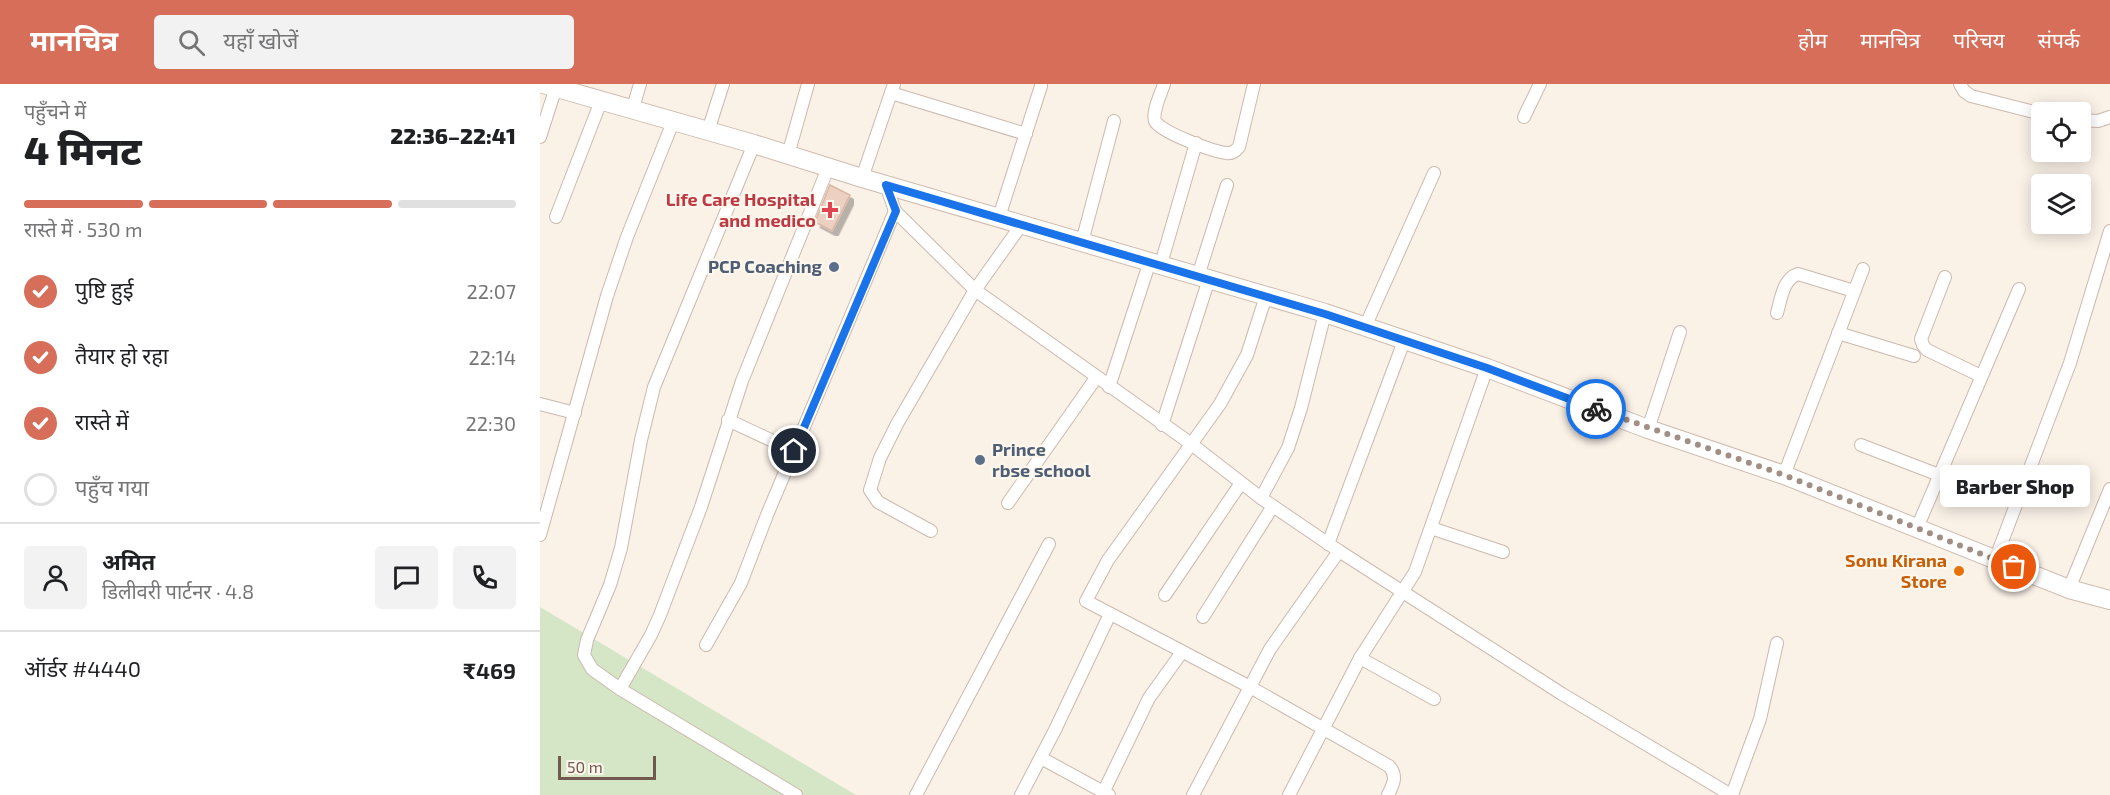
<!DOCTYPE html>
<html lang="hi">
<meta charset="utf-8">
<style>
body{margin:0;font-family:"Exo 2","Noto Sans Devanagari",sans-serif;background:#f2f2f2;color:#202124;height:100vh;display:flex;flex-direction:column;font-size:22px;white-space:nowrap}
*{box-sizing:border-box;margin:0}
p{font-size:20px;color:#757577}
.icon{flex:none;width:33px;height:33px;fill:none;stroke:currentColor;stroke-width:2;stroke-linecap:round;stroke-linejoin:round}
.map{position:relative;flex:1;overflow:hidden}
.sheet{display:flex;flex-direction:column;background:#fff;width:540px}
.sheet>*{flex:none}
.buttons{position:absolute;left:1491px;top:18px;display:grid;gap:12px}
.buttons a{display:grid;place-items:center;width:60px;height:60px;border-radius:6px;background:#fff;box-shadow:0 3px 15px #0003;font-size:30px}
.scale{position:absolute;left:18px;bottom:15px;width:98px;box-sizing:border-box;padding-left:6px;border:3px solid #71594e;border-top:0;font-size:16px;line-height:21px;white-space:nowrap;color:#71594e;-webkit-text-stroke:4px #fdf6ed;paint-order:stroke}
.pin{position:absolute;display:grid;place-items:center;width:51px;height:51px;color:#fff;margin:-26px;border:3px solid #fff;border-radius:50%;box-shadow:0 2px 6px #0007}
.courier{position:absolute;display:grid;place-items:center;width:60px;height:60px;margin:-30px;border:4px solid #1a73e8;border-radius:50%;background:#fff;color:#222;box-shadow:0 2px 8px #0007}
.bubble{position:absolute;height:42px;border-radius:6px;background:#fff;box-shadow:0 3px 15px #0003;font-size:20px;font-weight:800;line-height:42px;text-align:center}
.headline em{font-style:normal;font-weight:800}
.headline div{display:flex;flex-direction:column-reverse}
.headline{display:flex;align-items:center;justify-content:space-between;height:102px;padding:0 24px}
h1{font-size:39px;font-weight:800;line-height:45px}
.bar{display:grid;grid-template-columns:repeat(4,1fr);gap:9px 6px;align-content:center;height:72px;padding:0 24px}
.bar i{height:8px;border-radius:4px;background:#e0e0e0}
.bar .selected{background:#d66e5a}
.bar p{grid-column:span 4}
.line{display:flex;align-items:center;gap:15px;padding:0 24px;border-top:2px solid #e0e0e0}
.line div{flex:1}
.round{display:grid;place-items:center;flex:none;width:63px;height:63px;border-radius:6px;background:#f2f2f2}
ol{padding:0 24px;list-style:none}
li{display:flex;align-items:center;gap:18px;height:66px}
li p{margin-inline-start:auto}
li .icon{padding:6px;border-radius:50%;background:#d66e5a;color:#fff;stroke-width:4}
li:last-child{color:#757577}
li i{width:33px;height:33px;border:3px solid #e0e0e0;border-radius:50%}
header{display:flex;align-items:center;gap:36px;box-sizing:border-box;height:84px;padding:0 30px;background:#d66e5a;color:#fff}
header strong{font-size:28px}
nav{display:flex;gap:33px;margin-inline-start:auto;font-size:21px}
.search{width:420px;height:54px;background:#f2f2f2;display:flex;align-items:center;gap:15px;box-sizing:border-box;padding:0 21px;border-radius:6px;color:#757577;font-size:22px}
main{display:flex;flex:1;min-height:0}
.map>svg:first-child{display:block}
.green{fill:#d5e6c7}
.building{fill:#ecd0c2;stroke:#ddb6a4;stroke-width:1.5;filter:url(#shadow)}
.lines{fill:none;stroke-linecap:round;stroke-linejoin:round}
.street-casing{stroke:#cbb9ae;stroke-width:14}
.secondary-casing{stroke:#cfbbaf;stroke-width:20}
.street{stroke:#fff;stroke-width:12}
.secondary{stroke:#fff;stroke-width:18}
.done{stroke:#a18e84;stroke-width:6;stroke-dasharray:0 10.8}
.route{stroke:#1a73e8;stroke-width:8}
.health-dot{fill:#e0444e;stroke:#fdf6ed;stroke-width:2}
.service-dot{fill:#5c6f8a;stroke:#fdf6ed;stroke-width:2}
.food-dot{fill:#e8710a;stroke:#fdf6ed;stroke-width:2}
.labels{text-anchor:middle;stroke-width:4.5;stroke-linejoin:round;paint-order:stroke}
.health-label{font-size:18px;font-weight:bold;fill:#be3a42;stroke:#fdf6ed;text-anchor:end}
.service-label{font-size:18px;font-weight:bold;fill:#4e5e75;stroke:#fdf6ed;text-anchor:end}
.food-label{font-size:18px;font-weight:bold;fill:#c56008;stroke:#fdf6ed;text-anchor:end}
</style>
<header>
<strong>मानचित्र</strong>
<div class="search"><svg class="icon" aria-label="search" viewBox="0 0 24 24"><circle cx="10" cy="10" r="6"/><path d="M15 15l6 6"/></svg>यहाँ खोजें</div>
<nav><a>होम</a><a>मानचित्र</a><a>परिचय</a><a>संपर्क</a></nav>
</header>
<main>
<section class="sheet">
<div class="headline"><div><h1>4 मिनट</h1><p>पहुँचने में</p></div><em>22:36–22:41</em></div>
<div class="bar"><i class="selected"></i><i class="selected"></i><i class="selected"></i><i></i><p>रास्ते में · 530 m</p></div>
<ol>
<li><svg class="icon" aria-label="check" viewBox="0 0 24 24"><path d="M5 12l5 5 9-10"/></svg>पुष्टि हुई<p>22:07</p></li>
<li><svg class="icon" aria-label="check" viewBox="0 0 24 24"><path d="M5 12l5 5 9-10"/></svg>तैयार हो रहा<p>22:14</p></li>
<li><svg class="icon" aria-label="check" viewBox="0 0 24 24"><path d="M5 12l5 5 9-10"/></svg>रास्ते में<p>22:30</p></li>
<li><i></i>पहुँच गया</li>
</ol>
<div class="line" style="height:108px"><a class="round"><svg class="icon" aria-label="person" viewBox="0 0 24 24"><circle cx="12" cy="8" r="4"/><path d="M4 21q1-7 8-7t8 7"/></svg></a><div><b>अमित</b><p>डिलीवरी पार्टनर · 4.8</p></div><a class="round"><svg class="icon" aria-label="chat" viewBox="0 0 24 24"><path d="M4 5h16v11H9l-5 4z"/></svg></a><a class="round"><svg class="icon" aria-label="phone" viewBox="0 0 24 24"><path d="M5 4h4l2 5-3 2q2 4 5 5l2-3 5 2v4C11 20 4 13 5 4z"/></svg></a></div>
<div class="line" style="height:78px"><div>ऑर्डर #4440</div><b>₹469</b></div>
</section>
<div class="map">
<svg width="1570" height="711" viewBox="0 0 1570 711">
<defs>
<filter id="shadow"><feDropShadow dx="5.5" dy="5.5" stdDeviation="0" flood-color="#0004"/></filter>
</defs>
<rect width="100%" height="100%" fill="#faf1e7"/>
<polygon class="green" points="0,523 316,711 0,711"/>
<polygon class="building" points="290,101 310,111 292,147 275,138"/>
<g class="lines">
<g class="street-casing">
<g id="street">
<path d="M624,0C621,10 612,27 615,37C620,48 674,68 687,69C693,70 696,66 699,63L714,0"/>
<polyline points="1420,0 1424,7 1431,12 1502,30"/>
<polyline points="351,9 486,50"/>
<polyline points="92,27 100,0"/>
<polyline points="984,33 1000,0"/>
<polyline points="1540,36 1558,37 1570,33"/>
<polyline points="168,47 183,0"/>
<polyline points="0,53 17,0"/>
<polyline points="214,60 114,303 101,356 81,464 70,501 47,556 44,571 52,585 80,605 256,711"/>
<polyline points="248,71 268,0"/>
<polyline points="322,94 354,0"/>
<polyline points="346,101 355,127 435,206 650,359 721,414 799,467 1022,610 1191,711"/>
<polyline points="16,133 61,17"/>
<polyline points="459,133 501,2"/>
<polyline points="542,158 574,37"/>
<polyline points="621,180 656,59"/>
<polyline points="658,192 687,101"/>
<polyline points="1405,193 1381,255 1383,261 1387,266 1441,292"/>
<path d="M726,212L707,271L680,320L568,476L546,517L710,603L849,682C858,692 853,701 848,711"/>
<path d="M1237,229C1241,215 1243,195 1258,190L1314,207"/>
<polyline points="825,243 894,89"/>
<polyline points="1298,249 1374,272"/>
<polyline points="569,303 610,177"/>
<polyline points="0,320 35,329"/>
<polyline points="188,336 254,367"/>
<polyline points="622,341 669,195"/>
<polyline points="1108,345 1140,248"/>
<polyline points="1321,361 1399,391"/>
<polyline points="1244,391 1323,185"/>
<polyline points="721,414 748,364 761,324 785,229"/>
<polyline points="468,419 556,294"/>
<polyline points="891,444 963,468"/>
<polyline points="1377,444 1479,205"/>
<polyline points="391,447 338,418 330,406 340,374 357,340 435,206 482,140"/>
<polyline points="0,451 67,212 87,153 133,38"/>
<polyline points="788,460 864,257"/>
<polyline points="1455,476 1530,279 1570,147"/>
<polyline points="1529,505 1570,405"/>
<polyline points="625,511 701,399"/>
<polyline points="663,533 733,422"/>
<polyline points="166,561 201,499 227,431 355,127"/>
<polyline points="820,574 894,615"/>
<polyline points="80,605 111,551 120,531 161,423 202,297 288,84"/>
<polyline points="501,674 569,711"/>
<polyline points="376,711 509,460"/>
<polyline points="481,711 515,646 570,530"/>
<polyline points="562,711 609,614 642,568"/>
<polyline points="653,711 730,565 799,467"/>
<polyline points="749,711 820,574 875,488 947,284"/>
<polyline points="1192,711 1220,635 1237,559"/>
</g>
</g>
<g class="secondary-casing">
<polyline id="secondary" points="3,0 214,60 322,94 785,229 947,284 1108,345 1244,391 1529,505 1570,516"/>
</g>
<use href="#street" class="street"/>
<use href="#secondary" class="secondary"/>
</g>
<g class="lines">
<polyline class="done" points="1056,325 1244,391 1474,483"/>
<polyline class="route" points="254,367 356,127 346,101 785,230 947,284 1056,325"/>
</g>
<path class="health-dot" d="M287 117h6v6h6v6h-6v6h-6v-6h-6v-6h6z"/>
<g class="service-dot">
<circle cx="294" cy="183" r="6"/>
<circle cx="440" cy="376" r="6"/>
</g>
<circle class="food-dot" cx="1419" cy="487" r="6"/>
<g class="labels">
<g class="health-label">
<text x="276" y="122">Life Care Hospital<tspan x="276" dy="21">and medico</tspan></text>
</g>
<g class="service-label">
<text x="282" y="189">PCP Coaching</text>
<text x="452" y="372" text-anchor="start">Prince<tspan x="452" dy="21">rbse school</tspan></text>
</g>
<g class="food-label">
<text x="1407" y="483">Sonu Kirana<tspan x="1407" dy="21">Store</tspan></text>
</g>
</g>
</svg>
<div class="buttons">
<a><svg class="icon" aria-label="locate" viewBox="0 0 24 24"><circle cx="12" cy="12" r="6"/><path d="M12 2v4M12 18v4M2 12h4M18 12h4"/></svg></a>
<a><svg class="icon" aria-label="layers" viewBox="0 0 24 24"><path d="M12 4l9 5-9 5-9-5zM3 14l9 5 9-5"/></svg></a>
</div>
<div class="scale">50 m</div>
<div class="pin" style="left:1474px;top:483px;background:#ea580c"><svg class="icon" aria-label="bag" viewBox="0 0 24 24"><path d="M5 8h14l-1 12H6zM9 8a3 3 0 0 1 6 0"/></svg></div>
<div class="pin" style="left:254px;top:367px;background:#1f2937"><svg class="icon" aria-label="home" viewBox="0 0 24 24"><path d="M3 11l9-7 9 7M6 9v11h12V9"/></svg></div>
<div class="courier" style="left:1056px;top:325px"><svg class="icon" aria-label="bike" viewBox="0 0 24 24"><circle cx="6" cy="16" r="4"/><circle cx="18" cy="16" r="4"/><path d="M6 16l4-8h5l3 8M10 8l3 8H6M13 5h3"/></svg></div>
<div class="bubble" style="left:1400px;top:381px;width:150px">Barber Shop</div>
</div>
</main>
